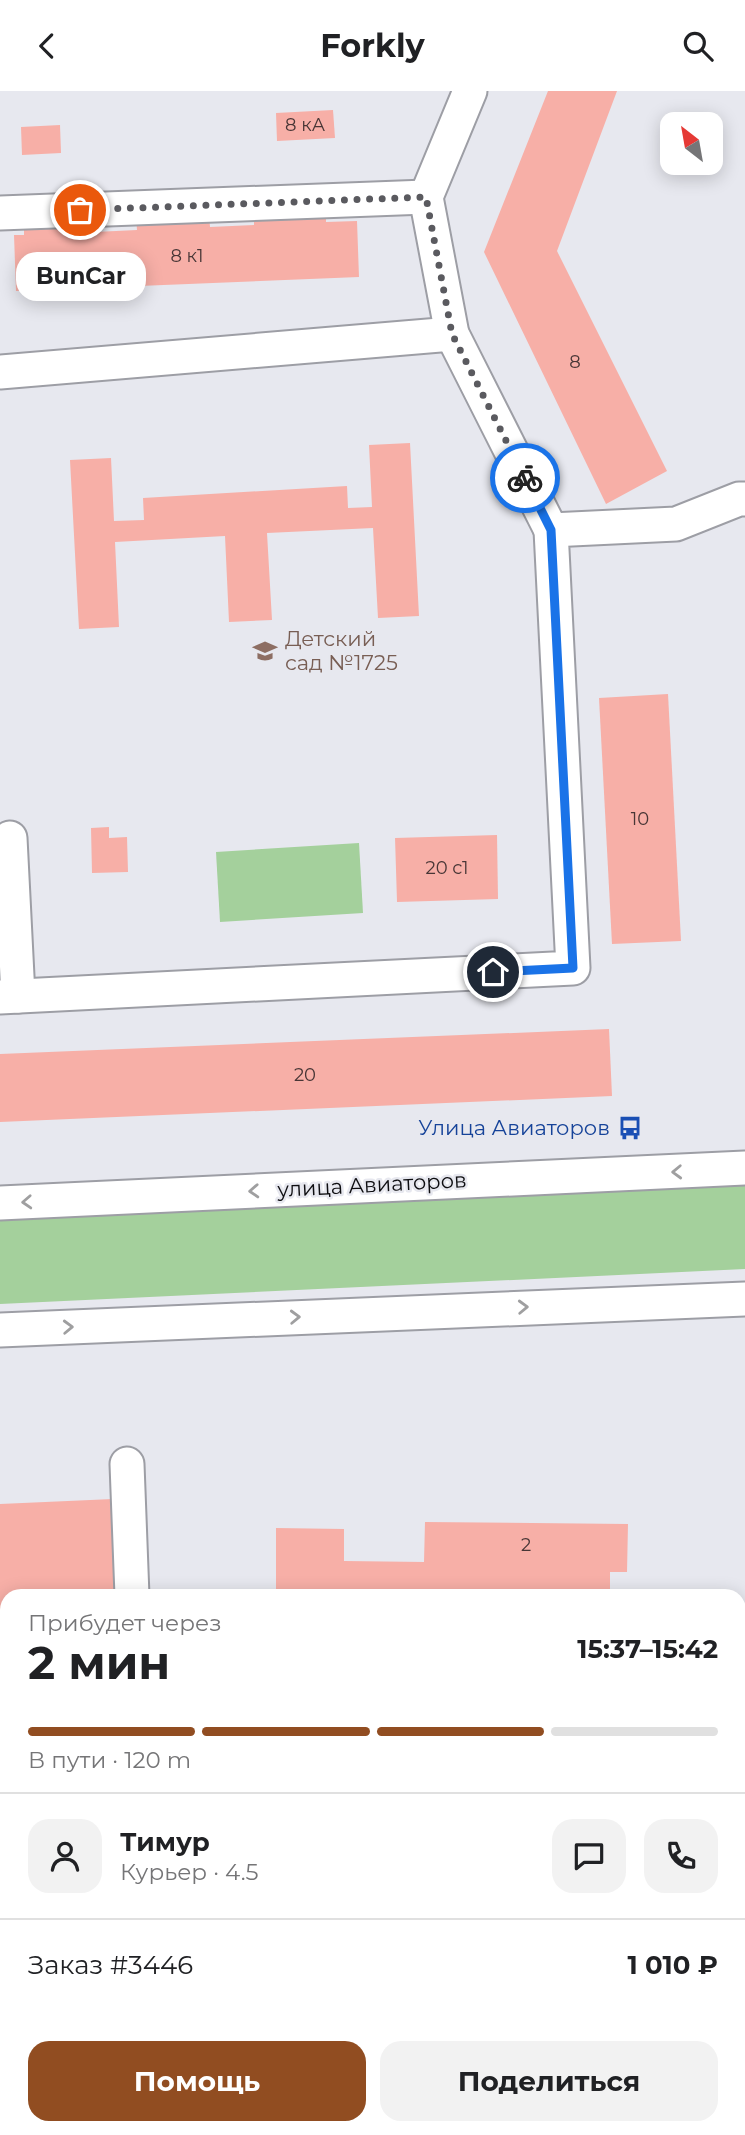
<!DOCTYPE html>
<html lang="ru">
<meta charset="utf-8">
<style>
body{margin:0;font-family:Montserrat,sans-serif;background:#f2f2f2;color:#202124;height:100vh;display:flex;flex-direction:column;font-size:26px;white-space:nowrap}
*{box-sizing:border-box;margin:0}
p{font-size:23px;color:#757577}
.icon{flex:none;width:38px;height:38px;fill:none;stroke:currentColor;stroke-width:2;stroke-linecap:round;stroke-linejoin:round}
.map{position:relative;flex:1;overflow:hidden}
.sheet{position:absolute;left:0px;top:1498px;width:746px;height:546px;display:flex;flex-direction:column;background:#fff;border-radius:21px 21px 0 0;box-shadow:0 4px 18px #0003}
.sheet>*{flex:none}
.needle{width:46px;rotate:329deg}
.controls{position:absolute;left:660px;top:21px;display:grid;gap:14px}
.controls a{display:grid;place-items:center;width:63px;height:63px;border-radius:14px;background:#fff;box-shadow:0 4px 18px #0003;font-size:35px}
.pin{position:absolute;display:grid;place-items:center;width:60px;height:60px;color:#fff;margin:-30px;border:4px solid #fff;border-radius:50%;box-shadow:0 2px 7px #0007}
.courier{position:absolute;display:grid;place-items:center;width:70px;height:70px;margin:-35px;border:5px solid #1a73e8;border-radius:50%;background:#fff;color:#222;box-shadow:0 2px 9px #0007}
.bubble{position:absolute;height:49px;border-radius:21px;background:#fff;box-shadow:0 4px 18px #0003;font-size:23px;font-weight:700;line-height:49px;text-align:center}
.headline em{font-style:normal;font-weight:700}
.headline div{display:flex;flex-direction:column-reverse}
.headline{display:flex;align-items:center;justify-content:space-between;height:119px;padding:0 28px}
h1{font-size:46px;font-weight:700;line-height:52px}
.bar{display:grid;grid-template-columns:repeat(4,1fr);gap:10px 7px;align-content:center;height:84px;padding:0 28px}
.bar i{height:9px;border-radius:5px;background:#e0e0e0}
.bar .current{background:#914d21}
.bar p{grid-column:span 4}
.line{display:flex;align-items:center;gap:18px;padding:0 28px;border-top:2px solid #e0e0e0}
.line div{flex:1}
.round{display:grid;place-items:center;flex:none;width:74px;height:74px;border-radius:21px;background:#f2f2f2}
.button{display:flex;gap:14px;margin-top:auto;padding:14px 28px}
.button a{flex:1;height:80px;border-radius:21px;background:#914d21;color:#fff;font-size:28px;font-weight:700;line-height:80px;text-align:center}
.button a+a{background:#f2f2f2;color:#202124}
header{display:flex;justify-content:space-between;align-items:center;height:91px;padding:0 28px;background:#fff;font-size:32px;font-weight:700}
.map>svg:first-child{display:block}
.green{fill:#a4d09c}
.building{fill:#f7afa7}
.lines{fill:none;stroke-linecap:round;stroke-linejoin:round}
.minor-casing{stroke:#9d9ea5;stroke-width:37}
.minor{stroke:#fff;stroke-width:33}
.oneway{stroke:#9f9fa0}
.done{stroke:#5a5a5f;stroke-width:7;stroke-dasharray:0 12.6}
.route{stroke:#1a73e8;stroke-width:9}
.labels{text-anchor:middle;stroke-width:5;stroke-linejoin:round;paint-order:stroke}
.number-label{font-size:18px;fill:#483636}
.education-label{font-size:21px;fill:#785e54;stroke:#e7e8ef;text-anchor:start}
.transit-label{font-size:21px;fill:#164399;stroke:#e7e8ef;text-anchor:end}
.street-label{font-size:21px;fill:#0e0e11;stroke:#e7e8ef}
</style>
<header><svg class="icon" aria-label="back" viewBox="0 0 24 24"><path d="M15 5l-7 7 7 7"/></svg>Forkly<svg class="icon" aria-label="search" viewBox="0 0 24 24"><circle cx="10" cy="10" r="6"/><path d="M15 15l6 6"/></svg></header>
<div class="map">
<svg width="745" height="2044" viewBox="0 0 745 2044">
<rect width="100%" height="100%" fill="#e7e8ef"/>
<g class="green">
<polygon points="359,752 363,822 220,831 216,761"/>
<polygon points="745,1094 745,1178 0,1213 0,1129"/>
</g>
<g class="building">
<polygon points="548,0 617,0 557,160 667,380 606,413 484,161"/>
<polygon points="333,19 335,47 277,50 276,22"/>
<polygon points="60,34 61,62 22,64 21,36"/>
<polygon points="326,119 326,131 357,130 359,186 16,200 14,144 24,144 24,131 94,128 95,141 137,139 136,126 209,124 210,136 254,134 254,122"/>
<polygon points="410,352 419,525 378,527 373,437 267,442 272,529 229,531 225,445 115,451 119,536 79,538 70,369 111,367 114,430 144,429 143,407 347,395 348,417 372,416 369,354"/>
<polygon points="668,603 681,850 612,853 599,607"/>
<polygon points="109,736 109,747 127,746 128,781 92,782 91,737"/>
<polygon points="497,744 498,808 397,811 395,747"/>
<polygon points="609,938 612,1005 0,1031 0,963"/>
<polygon points="113,1408 117,1505 7,1505 7,1659 0,1660 0,1413"/>
<polygon points="425,1431 628,1433 627,1481 610,1481 610,1505 276,1505 276,1437 344,1438 344,1470 424,1471"/>
<polygon points="0,1708 7,1708 7,1914 0,1919"/>
</g>
<g class="lines">
<g class="minor-casing">
<g id="minor">
<polyline points="470,0 426,106 452,243 551,439"/>
<polyline points="0,122 426,106"/>
<polyline points="0,281 452,243"/>
<polyline points="10,747 18,905"/>
<polyline points="0,906 573,877 551,439 676,433 739,408 745,408"/>
<polyline points="0,1112 745,1077"/>
<polyline points="0,1239 745,1208"/>
<polyline points="127,1373 132,1505"/>
<polyline points="738,1619 745,1615"/>
<polyline points="0,1945 7,1940"/>
<polyline points="87,2044 96,2037"/>
<polyline points="673,2044 673,2037"/>
<polyline points="742,2044 741,1760 745,1746"/>
</g>
</g>
<use href="#minor" class="minor"/>
</g>
<defs><path id="oneway-chevron" d="M-2-3.5L2.5 0L-2 3.5" fill="none" stroke-width="1.6" stroke-linecap="round" stroke-linejoin="round" transform="scale(1.75)"/></defs>
<g class="oneway">
<use href="#oneway-chevron" transform="translate(677 1081) rotate(178)"/>
<use href="#oneway-chevron" transform="translate(254 1100) rotate(177)"/>
<use href="#oneway-chevron" transform="translate(27 1111) rotate(177)"/>
<use href="#oneway-chevron" transform="translate(523 1216) rotate(-2)"/>
<use href="#oneway-chevron" transform="translate(295 1226) rotate(-2)"/>
<use href="#oneway-chevron" transform="translate(68 1236) rotate(-2)"/>
</g>
<g class="lines">
<polyline class="done" points="80,119 426,106 452,243 525,387"/>
<polyline class="route" points="493,881 573,877 551,439 525,387"/>
</g>
<defs>
<g id="school-bare" transform="scale(1.89)"><path d="M0-5L7-2L0 1L-7-2ZM-4 1L0 2.5L4 1V4Q0 6-4 4Z" fill="#8d6e63" stroke="#e7e8ef" stroke-width="2.5" paint-order="stroke"/></g>
<g id="bus-bare" transform="scale(1.89)"><path d="M-5-6H5V4H4V6H2V4H-2V6H-4V4H-5ZM-3.5-4V0h7V-4ZM-3.5 1.2v1.5H-2V1.2ZM2 1.2v1.5H3.5V1.2Z" fill="#1a4fb4" stroke="#e7e8ef" stroke-width="2.5" paint-order="stroke"/></g>
</defs>
<g fill-rule="evenodd">
<use href="#school-bare" x="265" y="560"/>
<use href="#bus-bare" x="630" y="1037"/>
</g>
<g class="labels">
<g class="number-label">
<text x="305" y="40">8 кА</text>
<text x="187" y="171">8 к1</text>
<text x="575" y="277">8</text>
<text x="640" y="734">10</text>
<text x="447" y="783">20 с1</text>
<text x="305" y="990">20</text>
<text x="526" y="1460">2</text>
</g>
<g class="education-label">
<text x="285" y="555">Детский<tspan x="285" dy="24">сад №1725</tspan></text>
</g>
<g class="transit-label">
<text x="610" y="1044">Улица Авиаторов</text>
</g>
<g class="street-label">
<text transform="translate(372 1094) rotate(-3)" y="7">улица Авиаторов</text>
</g>
</g>
</svg>
<div class="controls">
<a><svg class="needle" viewBox="-14 -14 28 28"><path d="M0-13l5 13h-10z" fill="#e53935"/><path d="M0 13l5-13h-10z" fill="#757577"/></svg></a>
</div>
<div class="pin" style="left:80px;top:119px;background:#ea580c"><svg class="icon" aria-label="bag" viewBox="0 0 24 24"><path d="M5 8h14l-1 12H6zM9 8a3 3 0 0 1 6 0"/></svg></div>
<div class="pin" style="left:493px;top:881px;background:#1f2937"><svg class="icon" aria-label="home" viewBox="0 0 24 24"><path d="M3 11l9-7 9 7M6 9v11h12V9"/></svg></div>
<div class="courier" style="left:525px;top:387px"><svg class="icon" aria-label="bike" viewBox="0 0 24 24"><circle cx="6" cy="16" r="4"/><circle cx="18" cy="16" r="4"/><path d="M6 16l4-8h5l3 8M10 8l3 8H6M13 5h3"/></svg></div>
<div class="bubble" style="left:16px;top:161px;width:130px">BunCar</div>
<section class="sheet">
<div class="headline"><div><h1>2 мин</h1><p>Прибудет через</p></div><em>15:37–15:42</em></div>
<div class="bar"><i class="current"></i><i class="current"></i><i class="current"></i><i></i><p>В пути · 120 m</p></div>
<div class="line" style="height:126px"><a class="round"><svg class="icon" aria-label="person" viewBox="0 0 24 24"><circle cx="12" cy="8" r="4"/><path d="M4 21q1-7 8-7t8 7"/></svg></a><div><b>Тимур</b><p>Курьер · 4.5</p></div><a class="round"><svg class="icon" aria-label="chat" viewBox="0 0 24 24"><path d="M4 5h16v11H9l-5 4z"/></svg></a><a class="round"><svg class="icon" aria-label="phone" viewBox="0 0 24 24"><path d="M5 4h4l2 5-3 2q2 4 5 5l2-3 5 2v4C11 20 4 13 5 4z"/></svg></a></div>
<div class="line" style="height:91px"><div>Заказ #3446</div><b>1 010 ₽</b></div>
<div class="button"><a>Помощь</a><a>Поделиться</a></div>
</section>
</div>
